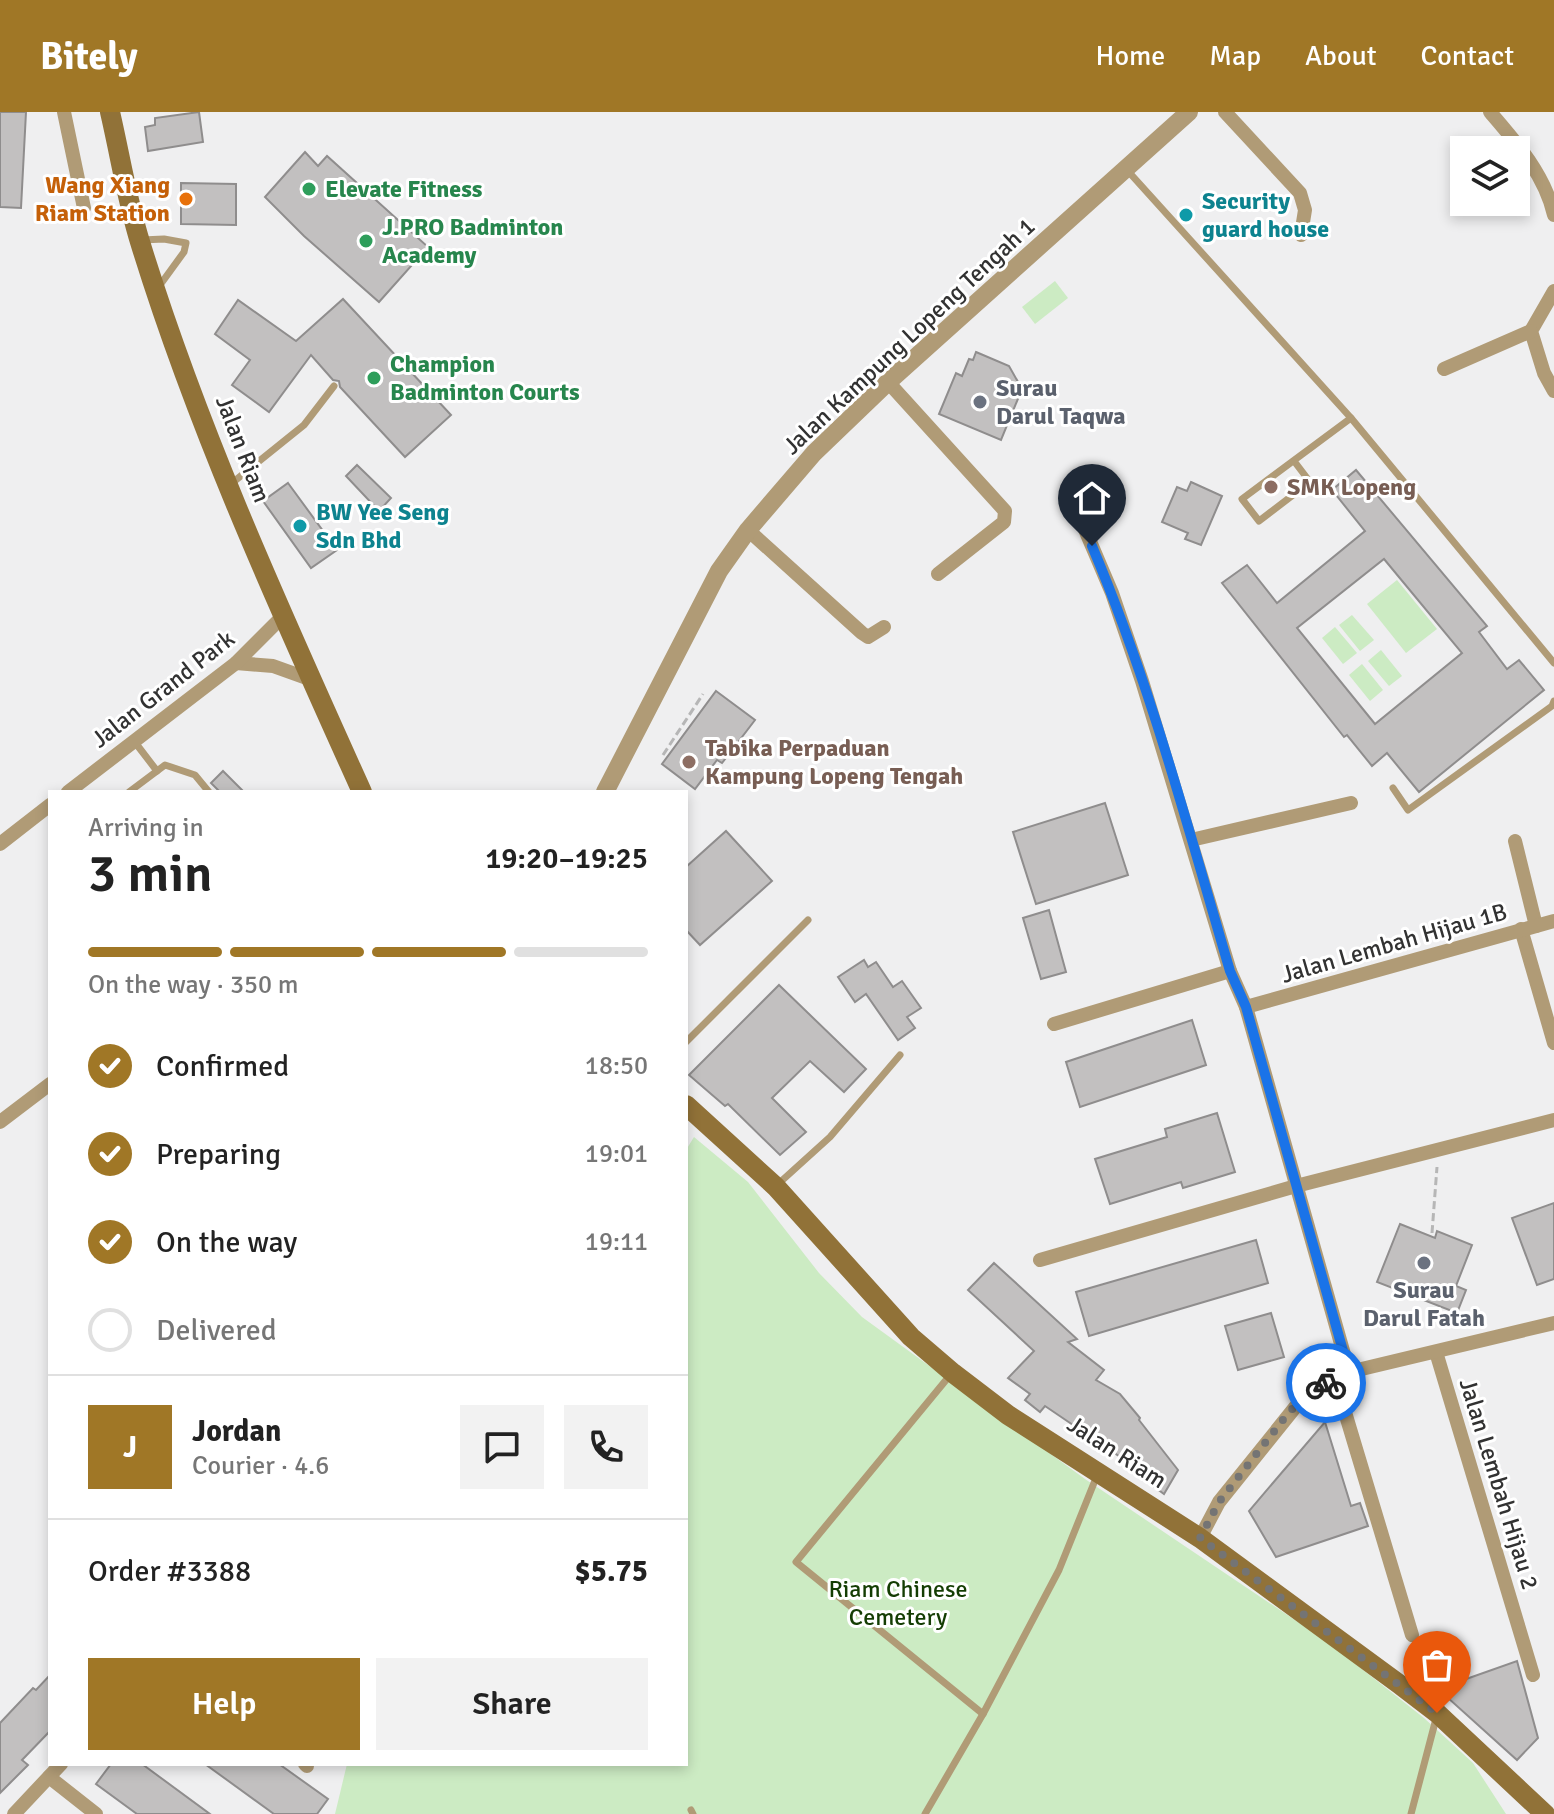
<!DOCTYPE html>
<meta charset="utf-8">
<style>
body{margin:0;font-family:Signika,sans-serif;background:#f2f2f2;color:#222;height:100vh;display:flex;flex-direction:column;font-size:30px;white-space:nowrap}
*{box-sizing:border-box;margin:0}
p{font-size:26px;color:#767676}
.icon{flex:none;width:44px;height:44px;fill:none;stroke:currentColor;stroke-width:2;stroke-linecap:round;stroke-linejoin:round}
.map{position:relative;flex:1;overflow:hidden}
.details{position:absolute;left:48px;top:678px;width:640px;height:976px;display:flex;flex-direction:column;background:#fff;border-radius:0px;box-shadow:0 4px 12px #0003}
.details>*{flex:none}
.tools{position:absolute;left:1450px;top:24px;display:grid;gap:16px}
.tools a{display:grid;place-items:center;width:80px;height:80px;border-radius:0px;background:#fff;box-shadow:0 4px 12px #0003;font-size:40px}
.pin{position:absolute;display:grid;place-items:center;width:68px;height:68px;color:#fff;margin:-82px -34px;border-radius:50% 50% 50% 0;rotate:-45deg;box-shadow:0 0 8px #0007}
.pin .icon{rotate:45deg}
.courier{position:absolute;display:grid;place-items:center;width:80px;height:80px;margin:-40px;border:6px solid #1a73e8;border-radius:50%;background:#fff;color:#222;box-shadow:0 2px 10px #0007}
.head em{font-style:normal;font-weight:600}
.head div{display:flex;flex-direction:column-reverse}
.head{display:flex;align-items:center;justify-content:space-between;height:136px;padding:0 40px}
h1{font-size:52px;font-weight:600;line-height:60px}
.bar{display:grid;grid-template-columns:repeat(4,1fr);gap:12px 8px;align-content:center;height:96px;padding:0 40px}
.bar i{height:10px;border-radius:6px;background:#e0e0e0}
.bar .on{background:#a07726}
.bar p{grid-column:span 4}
.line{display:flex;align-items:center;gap:20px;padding:0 40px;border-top:2px solid #e0e0e0}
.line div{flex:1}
.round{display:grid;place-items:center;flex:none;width:84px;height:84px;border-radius:0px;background:#f2f2f2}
ol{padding:0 40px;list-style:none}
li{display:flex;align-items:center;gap:24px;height:88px}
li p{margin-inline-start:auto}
li .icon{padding:8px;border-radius:50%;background:#a07726;color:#fff;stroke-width:4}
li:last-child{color:#767676}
li i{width:44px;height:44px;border:4px solid #e0e0e0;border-radius:50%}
.button{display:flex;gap:16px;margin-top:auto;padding:16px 40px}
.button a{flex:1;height:92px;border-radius:0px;background:#a07726;color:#fff;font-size:32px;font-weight:600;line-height:92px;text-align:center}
.button a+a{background:#f2f2f2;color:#222}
header{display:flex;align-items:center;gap:48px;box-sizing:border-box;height:112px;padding:0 40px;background:#a07726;color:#fff}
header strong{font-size:38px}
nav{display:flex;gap:44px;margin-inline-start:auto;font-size:28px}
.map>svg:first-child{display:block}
.green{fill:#ccebc3}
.building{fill:#c2c0c0;stroke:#8f8d8d;stroke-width:2;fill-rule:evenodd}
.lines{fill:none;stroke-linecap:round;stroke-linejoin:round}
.path{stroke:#b6b6b6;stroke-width:3;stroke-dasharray:8 4;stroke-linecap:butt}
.service{stroke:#b09b76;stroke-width:7}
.minor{stroke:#b09b76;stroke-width:14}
.tertiary{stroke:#b09b76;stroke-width:18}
.secondary{stroke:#917238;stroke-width:20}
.done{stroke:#747474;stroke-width:8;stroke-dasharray:0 14.4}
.route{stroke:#1a73e8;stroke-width:10}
.leisure-dot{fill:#2e9e5b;stroke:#fff;stroke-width:3}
.food-dot{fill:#e8710a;stroke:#fff;stroke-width:3}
.culture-dot{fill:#0f9aa8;stroke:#fff;stroke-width:3}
.worship-dot{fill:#6b7280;stroke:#fff;stroke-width:3}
.education-dot{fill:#8d6e63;stroke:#fff;stroke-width:3}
.labels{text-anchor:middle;stroke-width:6;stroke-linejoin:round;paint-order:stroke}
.food-label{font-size:24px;font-weight:bold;fill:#c56008;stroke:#fff;text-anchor:end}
.leisure-label{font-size:24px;font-weight:bold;fill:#27864d;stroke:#fff;text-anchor:start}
.culture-label{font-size:24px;font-weight:bold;fill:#0d838f;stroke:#fff;text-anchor:start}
.street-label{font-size:24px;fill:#323232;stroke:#fff}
.worship-label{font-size:24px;font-weight:bold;fill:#5b616d;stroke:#fff;text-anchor:start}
.education-label{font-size:24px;font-weight:bold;fill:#785e54;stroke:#fff;text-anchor:start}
.park-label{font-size:24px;fill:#143d03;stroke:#fff}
</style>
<header>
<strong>Bitely</strong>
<nav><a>Home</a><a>Map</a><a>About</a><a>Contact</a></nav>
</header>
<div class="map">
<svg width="1554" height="1702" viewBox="0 0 1554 1702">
<rect width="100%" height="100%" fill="#efeff0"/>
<g class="green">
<polygon points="1055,169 1068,186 1035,212 1022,195"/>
<polygon points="1397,468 1437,517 1406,541 1367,492"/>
<polygon points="1352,503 1374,528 1360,539 1339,513"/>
<polygon points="1335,515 1357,541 1343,552 1322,526"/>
<polygon points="1381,538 1402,564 1389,574 1368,549"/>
<polygon points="1362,552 1383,578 1370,589 1349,563"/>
<polygon points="694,1025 748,1070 819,1161 862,1205 1085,1367 1329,1531 1424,1606 1473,1651 1506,1702 335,1702 347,1652 686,1652 686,1038"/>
</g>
<g class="building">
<polygon points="0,0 26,0 21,96 0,95"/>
<polygon points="199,0 203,30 148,39 145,15 155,13 155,6"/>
<polygon points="305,40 318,54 327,44 428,135 379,190 304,124 265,85"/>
<polygon points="181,71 236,72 236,113 181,112"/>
<polygon points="343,187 451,303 405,345 340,275 339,269 333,268 311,243 269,300 232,273 250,248 215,222 238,188 296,229"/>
<polygon points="976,240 1009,254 1022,277 1001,328 939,302 956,261 962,264 969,247 973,248"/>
<polygon points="357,353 391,386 379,399 346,364"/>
<path d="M1356,358L1487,514L1479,520L1507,557L1519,548L1544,578L1419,680L1387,641L1372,654L1347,623L1344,625L1222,471L1247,453L1277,491L1365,419L1332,378ZM1384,447L1462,541L1375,612L1297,516Z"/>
<polygon points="1191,370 1222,384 1201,433 1185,427 1188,421 1162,410 1177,375 1187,379"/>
<polygon points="288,371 337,438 311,456 263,389"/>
<polygon points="716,579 755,608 722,651 717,648 695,677 662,652"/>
<polygon points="223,659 244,680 220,680 211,671"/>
<polygon points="1105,691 1128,763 1036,792 1013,720"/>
<polygon points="726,719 772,769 700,833 686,818 686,755"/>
<polygon points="1049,798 1066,860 1041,867 1023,806"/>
<polygon points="864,848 868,855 876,850 893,875 902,869 921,896 907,905 915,916 898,928 866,882 855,890 838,865"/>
<polygon points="779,873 866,957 844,980 810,949 772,986 806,1020 780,1043 728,992 725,994 689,963"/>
<polygon points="1192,908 1206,953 1080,995 1066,950"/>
<polygon points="1217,1001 1235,1060 1183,1076 1181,1070 1110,1092 1095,1047 1167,1025 1165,1017"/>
<polygon points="1554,1091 1554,1167 1537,1173 1512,1106"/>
<polygon points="1400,1112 1435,1126 1437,1119 1472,1133 1456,1174 1466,1178 1457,1201 1377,1170"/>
<polygon points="1256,1128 1268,1171 1089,1224 1076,1180"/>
<polygon points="994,1151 1077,1227 1068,1230 1104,1258 1096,1268 1120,1282 1140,1306 1139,1308 1178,1358 1164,1382 1125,1353 1126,1349 1045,1294 1040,1300 1025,1288 1030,1282 1008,1266 1034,1239 968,1178"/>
<polygon points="1271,1201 1284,1245 1238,1258 1225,1214"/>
<polygon points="1325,1310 1351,1394 1360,1391 1368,1414 1276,1445 1249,1399"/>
<polygon points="1517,1549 1538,1626 1517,1648 1438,1577"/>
<polygon points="50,1563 50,1619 22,1648 28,1653 0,1681 0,1611 33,1576 36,1578"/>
<polygon points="111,1652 142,1652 210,1702 137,1702 96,1672"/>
<polygon points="205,1652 279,1652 328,1687 317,1702 274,1702"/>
</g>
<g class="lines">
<g class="path">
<polyline points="663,643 703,582"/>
<polyline points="1432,1121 1437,1055"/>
</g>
<g class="service">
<polyline points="1127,58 1351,306 1554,551"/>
<polyline points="142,128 164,127 186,131 184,140 160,173"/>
<polyline points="1294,349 1310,370 1259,409 1242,387 1351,306"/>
<polyline points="232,371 304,313 334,274"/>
<polyline points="134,629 157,659"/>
<polyline points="1393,676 1408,698 1552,594 1554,589"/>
<polyline points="129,680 165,653 195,663 209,680"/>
<polyline points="686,930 808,808"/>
<polyline points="777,1073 830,1025 900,943"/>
<polyline points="951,1262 796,1450 983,1602"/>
<polyline points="691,1698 693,1702"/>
<polyline points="925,1702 983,1602 1059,1458 1098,1361"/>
<polyline points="1411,1702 1437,1603"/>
</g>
<g class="minor">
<polyline points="64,0 84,96"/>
<polyline points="1225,0 1300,81 1305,98 1301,123"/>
<path d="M1490,0C1516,30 1545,63 1554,103"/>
<polyline points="1554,179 1531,219 1544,261 1554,279"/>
<polyline points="1444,257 1531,219"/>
<polyline points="888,270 1005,399 1004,410 938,462"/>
<polyline points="1072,387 1112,481 1142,569 1230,859 1246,895 1349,1260"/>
<polyline points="748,418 862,521 868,525 884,515"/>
<polyline points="236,551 273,554 312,568"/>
<polyline points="68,680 236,551 282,505"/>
<polyline points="1191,728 1351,691"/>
<polyline points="1515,729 1536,814"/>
<polyline points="0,732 50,693"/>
<polyline points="1521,817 1554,931"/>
<polyline points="1246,895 1554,809"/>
<polyline points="1054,912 1230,859"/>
<polyline points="0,1010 50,972"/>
<polyline points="1040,1148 1296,1074 1554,1008"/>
<polyline points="1436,1240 1533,1563"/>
<polyline points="1335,1267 1412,1523"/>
<polyline points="1200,1426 1219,1390 1305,1283 1349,1260 1554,1211"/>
<polyline points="305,1652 307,1654"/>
<polyline points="49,1665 96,1702"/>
<polyline points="14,1702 61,1652"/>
</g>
<polyline class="tertiary" points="605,680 719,459 748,418 814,341 888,270 1189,0"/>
<g class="secondary">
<path d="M110,0C120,43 127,88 140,130C198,319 281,500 362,680"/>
<polyline points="686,993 776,1075 911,1225 953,1261 1008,1303 1200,1426 1399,1572 1437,1601 1545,1702"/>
</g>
</g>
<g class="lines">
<polyline class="done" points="1326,1271 1305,1283 1286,1304 1219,1390 1200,1426 1437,1601"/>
<path class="route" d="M1092,434C1150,571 1188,716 1230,859L1246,895L1349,1260L1326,1271"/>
</g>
<g class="leisure-dot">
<circle cx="309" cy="77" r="8"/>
<circle cx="366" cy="129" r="8"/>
<circle cx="374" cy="266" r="8"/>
</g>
<circle class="food-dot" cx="186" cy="87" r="8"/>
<g class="culture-dot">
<circle cx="1186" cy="103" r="8"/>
<circle cx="300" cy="414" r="8"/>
</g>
<g class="worship-dot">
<circle cx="980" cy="290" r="8"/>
<circle cx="1424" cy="1151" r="8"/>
</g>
<g class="education-dot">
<circle cx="1271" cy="375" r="8"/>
<circle cx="689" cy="650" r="8"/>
</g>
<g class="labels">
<g class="food-label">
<text x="170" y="81">Wang Xiang<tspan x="170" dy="28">Riam Station</tspan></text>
</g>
<g class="leisure-label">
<text x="325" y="85">Elevate Fitness</text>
<text x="382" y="123">J.PRO Badminton<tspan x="382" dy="28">Academy</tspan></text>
<text x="390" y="260">Champion<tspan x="390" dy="28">Badminton Courts</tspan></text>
</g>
<g class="culture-label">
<text x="1202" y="97">Security<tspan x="1202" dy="28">guard house</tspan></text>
<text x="316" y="408">BW Yee Seng<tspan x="316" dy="28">Sdn Bhd</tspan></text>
</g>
<g class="street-label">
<text transform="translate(909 224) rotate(-43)" y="8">Jalan Kampung Lopeng Tengah 1</text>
<text transform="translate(243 337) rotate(69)" y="8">Jalan Riam</text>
<text transform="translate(163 577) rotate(-38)" y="8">Jalan Grand Park</text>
<text transform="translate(1394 831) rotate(-16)" y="8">Jalan Lembah Hijau 1B</text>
<text transform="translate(1117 1340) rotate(33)" y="8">Jalan Riam</text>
<text transform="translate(1499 1372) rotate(73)" y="8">Jalan Lembah Hijau 2</text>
</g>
<g class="worship-label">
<text x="996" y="284">Surau<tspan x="996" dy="28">Darul Taqwa</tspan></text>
<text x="1424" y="1186" text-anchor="middle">Surau<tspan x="1424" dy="28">Darul Fatah</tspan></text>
</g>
<g class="education-label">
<text x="1287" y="383">SMK Lopeng</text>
<text x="705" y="644">Tabika Perpaduan<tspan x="705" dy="28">Kampung Lopeng Tengah</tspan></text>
</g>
<g class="park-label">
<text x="898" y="1485">Riam Chinese<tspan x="898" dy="28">Cemetery</tspan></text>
</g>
</g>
</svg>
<div class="tools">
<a><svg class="icon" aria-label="layers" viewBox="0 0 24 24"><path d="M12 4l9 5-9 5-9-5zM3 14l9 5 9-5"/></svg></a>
</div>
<div class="pin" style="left:1437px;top:1601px;background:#ea580c"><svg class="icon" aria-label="bag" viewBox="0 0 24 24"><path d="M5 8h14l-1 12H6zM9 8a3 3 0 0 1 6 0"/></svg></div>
<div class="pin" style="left:1092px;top:434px;background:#1f2937"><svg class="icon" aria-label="home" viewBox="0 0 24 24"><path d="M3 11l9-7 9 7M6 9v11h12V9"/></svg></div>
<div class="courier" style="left:1326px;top:1271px"><svg class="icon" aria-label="bike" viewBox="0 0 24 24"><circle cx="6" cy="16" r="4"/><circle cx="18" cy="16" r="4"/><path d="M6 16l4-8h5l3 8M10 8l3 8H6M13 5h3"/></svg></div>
<section class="details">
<div class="head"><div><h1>3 min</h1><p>Arriving in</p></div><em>19:20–19:25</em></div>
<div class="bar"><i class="on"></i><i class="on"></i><i class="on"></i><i></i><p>On the way · 350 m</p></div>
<ol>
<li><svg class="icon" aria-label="check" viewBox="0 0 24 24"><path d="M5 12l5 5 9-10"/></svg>Confirmed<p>18:50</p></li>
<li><svg class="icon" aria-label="check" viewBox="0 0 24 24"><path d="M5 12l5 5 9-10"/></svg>Preparing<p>19:01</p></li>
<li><svg class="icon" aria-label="check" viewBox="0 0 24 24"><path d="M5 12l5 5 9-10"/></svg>On the way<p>19:11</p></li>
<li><i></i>Delivered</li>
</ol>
<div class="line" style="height:144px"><b class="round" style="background:#a07726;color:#fff">J</b><div><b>Jordan</b><p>Courier · 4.6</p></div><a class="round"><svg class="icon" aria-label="chat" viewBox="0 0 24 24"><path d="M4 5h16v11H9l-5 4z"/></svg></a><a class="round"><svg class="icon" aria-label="phone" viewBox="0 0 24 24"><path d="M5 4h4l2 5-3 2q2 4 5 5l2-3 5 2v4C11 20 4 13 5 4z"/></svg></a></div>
<div class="line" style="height:104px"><div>Order #3388</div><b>$5.75</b></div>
<div class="button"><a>Help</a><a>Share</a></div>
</section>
</div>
